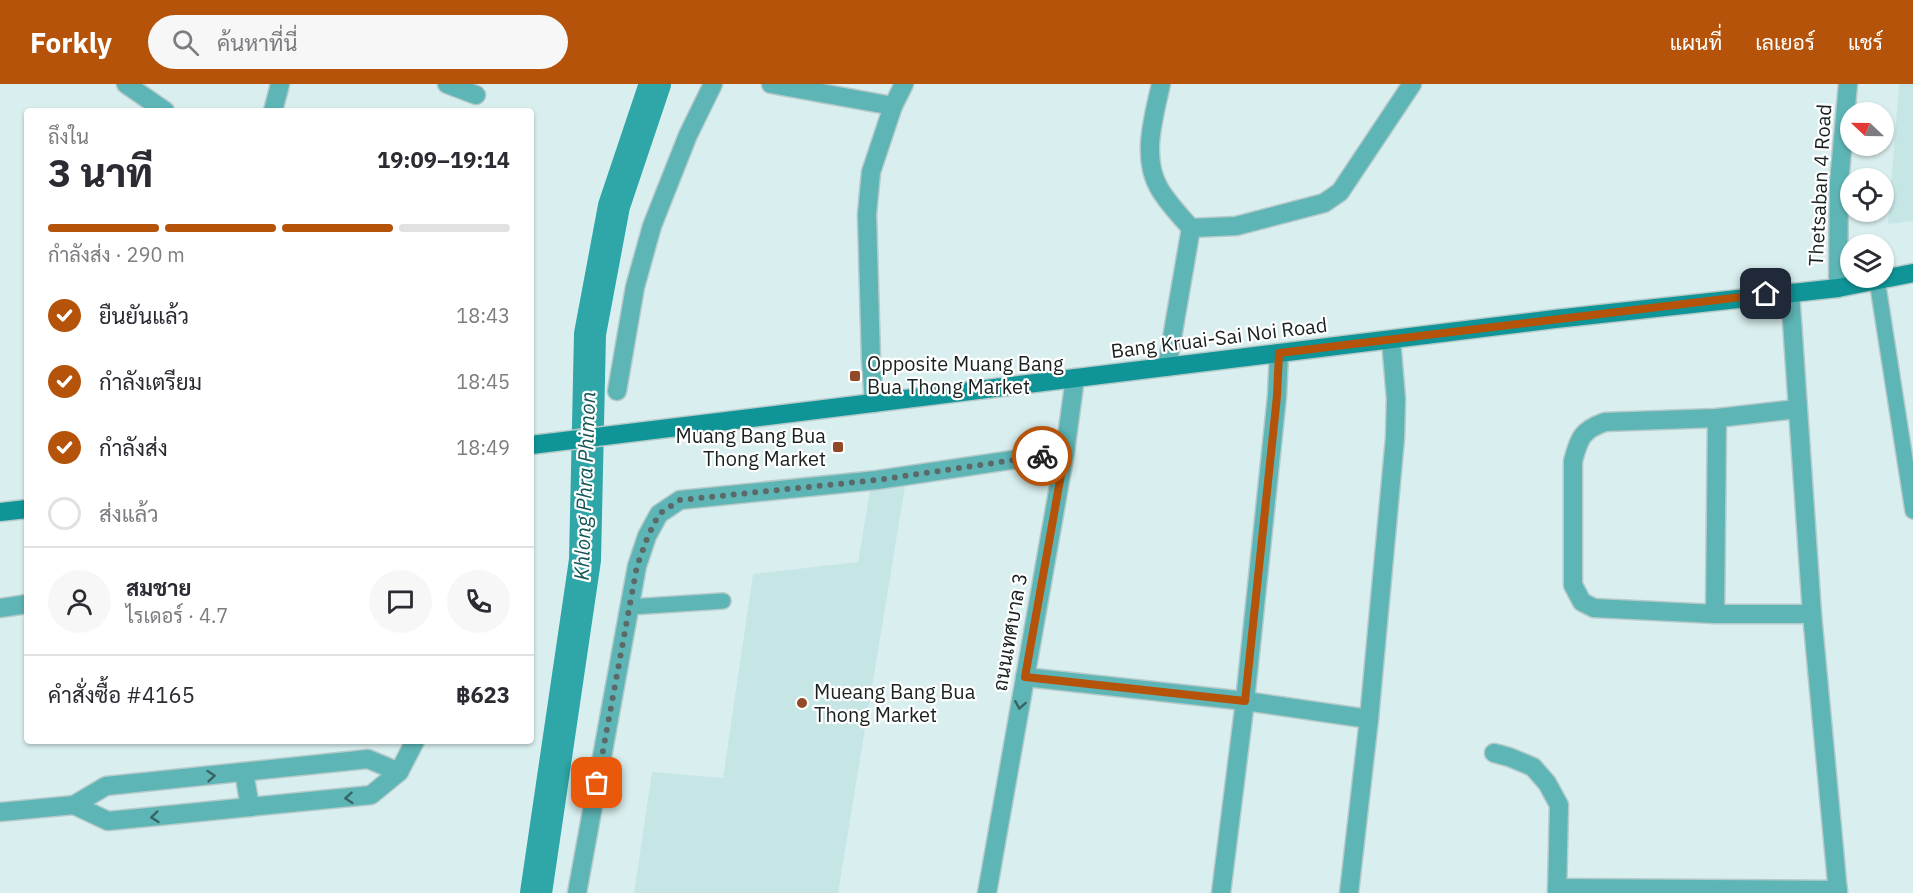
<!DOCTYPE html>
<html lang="th">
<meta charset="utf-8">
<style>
body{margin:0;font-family:"IBM Plex Sans",Sarabun,sans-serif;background:#f7f7f7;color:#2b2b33;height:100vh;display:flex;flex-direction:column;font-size:22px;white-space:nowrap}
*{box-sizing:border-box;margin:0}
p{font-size:20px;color:#7c7c81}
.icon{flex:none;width:33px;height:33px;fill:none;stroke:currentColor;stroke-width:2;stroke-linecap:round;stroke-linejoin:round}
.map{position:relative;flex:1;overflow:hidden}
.details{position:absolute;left:24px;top:24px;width:510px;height:636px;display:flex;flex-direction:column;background:#fff;border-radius:6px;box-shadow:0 2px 4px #0004}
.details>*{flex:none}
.needle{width:39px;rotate:292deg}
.controls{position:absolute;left:1840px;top:18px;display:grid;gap:12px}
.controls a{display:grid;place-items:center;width:54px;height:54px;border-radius:50%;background:#fff;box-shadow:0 2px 4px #0004;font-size:30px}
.pin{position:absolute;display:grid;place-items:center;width:51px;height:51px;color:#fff;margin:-26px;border-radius:12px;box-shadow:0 3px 9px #0006}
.courier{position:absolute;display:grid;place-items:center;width:60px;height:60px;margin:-30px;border:4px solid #b45309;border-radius:50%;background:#fff;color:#222;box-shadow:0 2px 8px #0007}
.summary em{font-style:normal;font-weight:800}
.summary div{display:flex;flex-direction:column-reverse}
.summary{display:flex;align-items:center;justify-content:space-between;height:102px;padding:0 24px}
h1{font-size:39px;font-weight:800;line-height:45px}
.bar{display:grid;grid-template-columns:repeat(4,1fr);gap:9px 6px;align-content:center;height:72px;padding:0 24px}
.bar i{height:8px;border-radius:4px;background:#e1e1e2}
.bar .active{background:#b45309}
.bar p{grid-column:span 4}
.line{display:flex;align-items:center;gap:15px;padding:0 24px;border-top:2px solid #e1e1e2}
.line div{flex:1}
.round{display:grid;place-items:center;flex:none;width:63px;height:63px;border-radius:32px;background:#f7f7f7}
ol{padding:0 24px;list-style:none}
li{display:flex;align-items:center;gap:18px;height:66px}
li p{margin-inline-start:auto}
li .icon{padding:6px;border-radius:50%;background:#b45309;color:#fff;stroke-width:4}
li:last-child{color:#7c7c81}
li i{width:33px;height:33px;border:3px solid #e1e1e2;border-radius:50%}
header{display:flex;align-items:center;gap:36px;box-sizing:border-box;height:84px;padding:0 30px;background:#b45309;color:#fff}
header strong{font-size:28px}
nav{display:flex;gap:33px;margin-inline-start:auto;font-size:21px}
.search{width:420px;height:54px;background:#f7f7f7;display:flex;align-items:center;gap:15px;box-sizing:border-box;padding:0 21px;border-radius:33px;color:#7c7c81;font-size:22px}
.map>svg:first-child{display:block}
.built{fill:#c6e6e6}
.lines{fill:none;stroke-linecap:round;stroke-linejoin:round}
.canal{stroke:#2fa6a7;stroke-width:32}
.service-casing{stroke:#b6caca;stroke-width:18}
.minor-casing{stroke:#b6caca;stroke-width:21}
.secondary-casing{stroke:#b6caca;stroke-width:21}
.service{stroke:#5eb5b6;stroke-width:15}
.minor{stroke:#5eb5b6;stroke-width:18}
.secondary{stroke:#0f9597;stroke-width:18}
.oneway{stroke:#386464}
.done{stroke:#5c6969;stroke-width:6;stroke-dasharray:0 10.8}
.route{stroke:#b45309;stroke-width:8}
.poi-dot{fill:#914a25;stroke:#fff;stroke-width:2}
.labels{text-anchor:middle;stroke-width:4.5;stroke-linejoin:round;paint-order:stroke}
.street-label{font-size:20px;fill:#192121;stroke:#fff}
.poi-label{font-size:20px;fill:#192121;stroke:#fff;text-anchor:start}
.water-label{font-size:21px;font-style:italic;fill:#155656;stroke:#fff}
</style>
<header>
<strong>Forkly</strong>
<div class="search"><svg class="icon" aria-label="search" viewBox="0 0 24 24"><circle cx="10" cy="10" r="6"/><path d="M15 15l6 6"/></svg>ค้นหาที่นี่</div>
<nav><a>แผนที่</a><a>เลเยอร์</a><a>แชร์</a></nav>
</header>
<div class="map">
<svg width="1913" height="809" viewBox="0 0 1913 809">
<rect width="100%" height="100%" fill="#d9efef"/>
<g class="built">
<polygon points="1899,0 1913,0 1913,137 1888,140"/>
<polygon points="905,403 838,809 634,809 652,688 723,694 753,490 858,478 870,406"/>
</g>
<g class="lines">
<polyline class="canal" points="536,809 585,476 590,250 614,122 655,0"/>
<g class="service-casing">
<g id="service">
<polyline points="1877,196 1913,427"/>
<polyline points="630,523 723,517"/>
</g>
</g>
<g class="minor-casing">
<g id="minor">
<polyline points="126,0 165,27"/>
<polyline points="447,0 476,11"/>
<polyline points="771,0 893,22"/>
<path d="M1161,0C1154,32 1141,73 1159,104C1167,118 1180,132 1191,144L1167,283"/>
<polyline points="273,27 280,0"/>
<polyline points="1191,144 1236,142 1324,119 1340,108 1412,0"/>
<polyline points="1838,204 1839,99 1848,0"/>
<polyline points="1790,208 1812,530 1838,809"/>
<polyline points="617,307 635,203 652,142 688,51 713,0"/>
<polyline points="874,319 871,276 867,130 871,88 893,22 904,0"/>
<path d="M1797,325L1717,334L1605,338C1582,346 1579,354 1573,377V501L1582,518L1594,524L1715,530H1812"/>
<polyline points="0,524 27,520"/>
<polyline points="1715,530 1717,334"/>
<polyline points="1025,593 1245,617 1369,635"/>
<polyline points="1494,669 1509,673 1533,683 1547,699 1559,721 1557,809"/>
<polyline points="244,688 250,723"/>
<polyline points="74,721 108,737 371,711 399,688 415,657"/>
<polyline points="0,728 74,721 106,702 368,675 399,688"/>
<polyline points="1557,804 1838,806"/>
<polyline points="577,809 637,482 647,452 659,430 680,416 877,396 1065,368"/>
<polyline points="987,809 1065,368 1075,294"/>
<polyline points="1221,809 1245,617 1277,312 1279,269"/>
<polyline points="1349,809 1369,635 1395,354 1396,315 1391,256"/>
</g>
</g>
<g class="secondary-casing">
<g id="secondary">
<polyline points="531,361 1555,235 1838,204 1913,189"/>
<polyline points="0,428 27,425"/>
</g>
</g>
<use href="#service" class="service"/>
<use href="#minor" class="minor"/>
<use href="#secondary" class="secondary"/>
</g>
<defs><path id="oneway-chevron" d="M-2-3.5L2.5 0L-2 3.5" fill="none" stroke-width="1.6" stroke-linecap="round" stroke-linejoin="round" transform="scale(1.5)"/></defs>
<g class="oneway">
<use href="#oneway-chevron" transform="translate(1020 621) rotate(100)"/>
<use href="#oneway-chevron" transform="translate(211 692) rotate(-5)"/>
<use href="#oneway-chevron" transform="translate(349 714) rotate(175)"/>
<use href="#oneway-chevron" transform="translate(155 733) rotate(174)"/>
</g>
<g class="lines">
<polyline class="done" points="597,699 637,482 648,452 659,430 680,416 877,396 1042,372"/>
<polyline class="route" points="1042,372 1065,368 1025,593 1245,617 1277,312 1279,269 1766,210"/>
</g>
<g class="poi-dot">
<rect x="849" y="286" width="12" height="12" rx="3"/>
<rect x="832" y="357" width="12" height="12" rx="3"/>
<circle cx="802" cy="619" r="6"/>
</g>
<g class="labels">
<g class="street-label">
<text transform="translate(1820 101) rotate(-87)" y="7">Thetsaban 4 Road</text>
<text transform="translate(1219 254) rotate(-7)" y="7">Bang Kruai-Sai Noi Road</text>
<text transform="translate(1010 548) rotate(-80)" y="7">ถนนเทศบาล 3</text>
</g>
<g class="poi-label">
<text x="867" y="287">Opposite Muang Bang<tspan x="867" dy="23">Bua Thong Market</tspan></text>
<text x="826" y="359" text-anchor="end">Muang Bang Bua<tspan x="826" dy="23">Thong Market</tspan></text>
<text x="814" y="615">Mueang Bang Bua<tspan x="814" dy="23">Thong Market</tspan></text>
</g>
<g class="water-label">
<text transform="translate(585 402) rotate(-88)" y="7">Khlong Phra Phimon</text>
</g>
</g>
</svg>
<div class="controls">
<a><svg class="needle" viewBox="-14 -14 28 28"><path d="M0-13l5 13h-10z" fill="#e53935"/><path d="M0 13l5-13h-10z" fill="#7c7c81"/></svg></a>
<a><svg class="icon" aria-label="locate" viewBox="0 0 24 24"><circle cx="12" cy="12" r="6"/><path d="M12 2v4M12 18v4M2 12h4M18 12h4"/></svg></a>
<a><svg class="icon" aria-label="layers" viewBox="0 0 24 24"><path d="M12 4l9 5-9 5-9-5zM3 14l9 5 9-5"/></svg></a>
</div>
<div class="pin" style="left:597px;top:699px;background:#ea580c"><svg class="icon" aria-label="bag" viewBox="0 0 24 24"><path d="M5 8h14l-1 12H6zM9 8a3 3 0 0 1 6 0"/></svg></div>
<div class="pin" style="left:1766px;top:210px;background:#1f2937"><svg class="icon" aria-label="home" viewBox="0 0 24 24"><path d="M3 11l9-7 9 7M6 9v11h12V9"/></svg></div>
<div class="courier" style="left:1042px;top:372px"><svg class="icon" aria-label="bike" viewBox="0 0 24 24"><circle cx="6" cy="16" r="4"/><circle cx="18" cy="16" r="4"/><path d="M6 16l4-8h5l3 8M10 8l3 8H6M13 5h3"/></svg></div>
<section class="details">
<div class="summary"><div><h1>3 นาที</h1><p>ถึงใน</p></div><em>19:09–19:14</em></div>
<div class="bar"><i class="active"></i><i class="active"></i><i class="active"></i><i></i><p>กำลังส่ง · 290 m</p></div>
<ol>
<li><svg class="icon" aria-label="check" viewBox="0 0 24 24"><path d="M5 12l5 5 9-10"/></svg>ยืนยันแล้ว<p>18:43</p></li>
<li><svg class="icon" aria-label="check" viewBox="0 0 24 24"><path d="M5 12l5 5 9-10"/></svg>กำลังเตรียม<p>18:45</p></li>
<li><svg class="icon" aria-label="check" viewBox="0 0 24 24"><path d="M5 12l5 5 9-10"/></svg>กำลังส่ง<p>18:49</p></li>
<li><i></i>ส่งแล้ว</li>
</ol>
<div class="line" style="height:108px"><a class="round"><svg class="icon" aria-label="person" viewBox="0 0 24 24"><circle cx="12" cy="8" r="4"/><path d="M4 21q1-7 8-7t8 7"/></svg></a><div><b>สมชาย</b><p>ไรเดอร์ · 4.7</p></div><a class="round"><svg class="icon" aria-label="chat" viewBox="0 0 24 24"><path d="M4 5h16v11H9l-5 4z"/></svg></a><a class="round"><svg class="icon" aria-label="phone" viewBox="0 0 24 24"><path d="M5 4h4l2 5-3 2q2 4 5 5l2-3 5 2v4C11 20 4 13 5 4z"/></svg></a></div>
<div class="line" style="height:78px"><div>คำสั่งซื้อ #4165</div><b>฿623</b></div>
</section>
</div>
